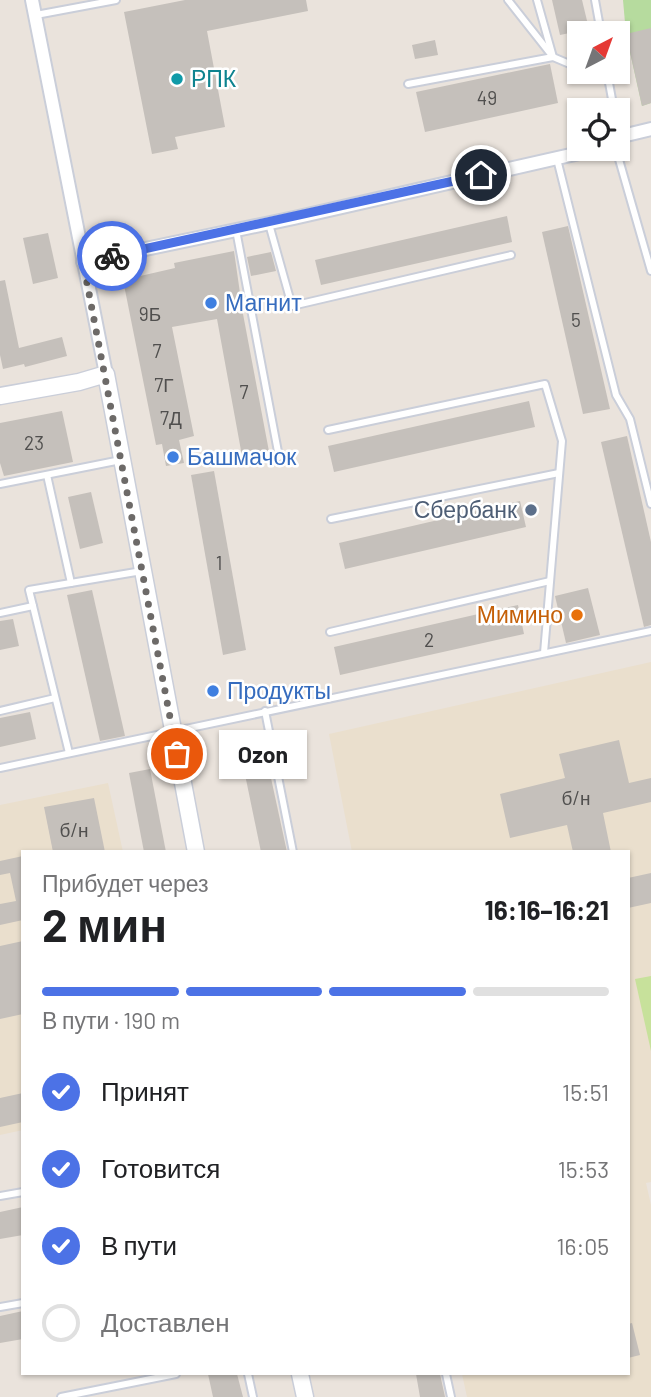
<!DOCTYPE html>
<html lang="ru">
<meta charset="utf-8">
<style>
body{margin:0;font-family:Barlow,sans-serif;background:#f2f2f2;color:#202124;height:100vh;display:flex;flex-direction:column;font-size:26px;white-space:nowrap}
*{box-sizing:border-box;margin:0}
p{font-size:23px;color:#757577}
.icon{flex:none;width:38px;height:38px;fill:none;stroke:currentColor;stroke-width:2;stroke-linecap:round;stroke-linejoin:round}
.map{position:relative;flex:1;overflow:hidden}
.details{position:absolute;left:21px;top:850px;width:609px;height:525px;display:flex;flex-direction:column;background:#fff;border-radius:0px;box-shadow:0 2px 5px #0004}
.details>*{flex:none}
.needle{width:46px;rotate:41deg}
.tools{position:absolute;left:567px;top:21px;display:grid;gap:14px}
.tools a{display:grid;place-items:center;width:63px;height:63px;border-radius:0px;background:#fff;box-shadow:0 2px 5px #0004;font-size:35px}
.pin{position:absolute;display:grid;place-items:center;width:60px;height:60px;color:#fff;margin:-30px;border:4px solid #fff;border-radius:50%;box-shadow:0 2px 7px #0007}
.courier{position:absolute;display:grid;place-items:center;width:70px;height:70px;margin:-35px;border:5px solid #4c72e6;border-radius:50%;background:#fff;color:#222;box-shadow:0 2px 9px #0007}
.bubble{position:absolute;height:49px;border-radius:0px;background:#fff;box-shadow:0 2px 5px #0004;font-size:23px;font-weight:700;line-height:49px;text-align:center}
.summary em{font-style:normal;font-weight:700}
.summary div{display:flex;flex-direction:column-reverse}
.summary{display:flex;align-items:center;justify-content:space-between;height:119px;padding:0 21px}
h1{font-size:46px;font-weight:700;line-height:52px}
.bar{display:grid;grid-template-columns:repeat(4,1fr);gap:10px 7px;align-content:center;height:84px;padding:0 21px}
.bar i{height:9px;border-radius:5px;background:#e0e0e0}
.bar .current{background:#4c72e6}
.bar p{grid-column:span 4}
ol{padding:0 21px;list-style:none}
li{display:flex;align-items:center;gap:21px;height:77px}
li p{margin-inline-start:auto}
li .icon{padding:7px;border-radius:50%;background:#4c72e6;color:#fff;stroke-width:4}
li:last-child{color:#757577}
li i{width:38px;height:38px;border:4px solid #e0e0e0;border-radius:50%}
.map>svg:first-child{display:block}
.education{fill:#eadfcd}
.green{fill:#b6db9e}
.pitch{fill:#c7e19b}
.building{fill:#c5c0bb}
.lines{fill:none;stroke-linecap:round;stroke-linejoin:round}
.service-casing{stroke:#caced9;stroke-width:10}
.minor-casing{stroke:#caced9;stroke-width:16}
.tertiary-casing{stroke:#caced9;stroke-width:19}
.service{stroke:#fff;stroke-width:6}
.minor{stroke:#fff;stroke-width:12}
.tertiary{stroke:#fff;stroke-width:16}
.done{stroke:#6d6a68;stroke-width:7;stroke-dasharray:0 12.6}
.route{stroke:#4c72e6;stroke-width:9}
.culture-dot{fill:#0f9aa8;stroke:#fff;stroke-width:2.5}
.shop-dot{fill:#3f7fe0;stroke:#fff;stroke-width:2.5}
.service-dot{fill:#5c6f8a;stroke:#fff;stroke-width:2.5}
.food-dot{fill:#e8710a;stroke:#fff;stroke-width:2.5}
.labels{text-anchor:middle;stroke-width:5;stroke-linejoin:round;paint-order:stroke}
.number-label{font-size:19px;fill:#504f4e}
.culture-label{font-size:23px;fill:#0d838f;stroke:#fff;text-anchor:start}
.shop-label{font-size:23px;fill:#366cbe;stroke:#fff;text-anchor:start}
.service-label{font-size:23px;fill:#4e5e75;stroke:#fff;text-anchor:end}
.food-label{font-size:23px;fill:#c56008;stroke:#fff;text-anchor:end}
</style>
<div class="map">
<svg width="651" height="1397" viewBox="0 0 651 1397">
<rect width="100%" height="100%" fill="#eae3dc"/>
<g class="education">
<polygon points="651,662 651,1182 646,1183 651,1205 651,1397 467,1397 462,1374 628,1374 628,852 352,852 329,734"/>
<polygon points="108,783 123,852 23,852 23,1130 0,1135 0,805"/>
</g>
<polygon class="green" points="623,0 651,0 651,103 642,106 626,34"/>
<polygon class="pitch" points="651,976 651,1051 635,979"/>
<g class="building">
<polygon points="185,0 306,0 308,11 207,31 225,127 175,137 178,149 152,154 124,12"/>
<polygon points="552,0 582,0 589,29 560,35"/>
<polygon points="651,28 651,103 642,106 626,34"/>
<polygon points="435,40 438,55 415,59 412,45"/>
<polygon points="550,64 558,103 425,132 416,92"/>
<polygon points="507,216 512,242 321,285 315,260"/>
<polygon points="568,226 610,409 583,414 542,232"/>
<polygon points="48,233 58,278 33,284 23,238"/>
<polygon points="234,251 243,314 271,462 244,467 217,319 172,327 194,436 179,440 184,463 166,466 162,444 156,445 123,280 175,268 174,263"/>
<polygon points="271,252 276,271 251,276 247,257"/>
<polygon points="5,280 19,348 62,337 67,356 25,367 24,364 3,369 0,355 0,281"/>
<polygon points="529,401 535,427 334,472 328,446"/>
<polygon points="62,411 73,462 4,476 0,463 0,423"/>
<polygon points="627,436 651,542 651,625 644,627 601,442"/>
<polygon points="214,471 246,650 223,655 191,475"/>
<polygon points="91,492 103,543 80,549 68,497"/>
<polygon points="520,501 526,527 345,569 339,543"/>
<polygon points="588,588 600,635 566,643 555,596"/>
<polygon points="92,590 125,736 100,741 67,595"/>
<polygon points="518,605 524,634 340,675 334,647"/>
<polygon points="13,619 19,646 0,650 0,621"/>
<polygon points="30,712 36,739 0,747 0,718"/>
<polygon points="619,740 629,783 651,778 651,802 603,813 611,852 573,852 567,825 510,838 500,794 565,778 559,754"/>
<polygon points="266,755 287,852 261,852 242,760"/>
<polygon points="150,769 166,852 144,852 129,773"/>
<polygon points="94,798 105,852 53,852 44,807"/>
<polygon points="23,856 23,920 0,925 0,904 16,901 10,873 0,875 0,861"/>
<polygon points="651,873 651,903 628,908 628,878"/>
<polygon points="23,941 23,1014 0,1019 0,946"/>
<polygon points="23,1093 23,1122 0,1127 0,1098"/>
<polygon points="23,1207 23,1235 0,1239 0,1212"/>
<polygon points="23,1311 23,1339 0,1343 0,1316"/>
<polygon points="632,1323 640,1355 628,1358 628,1324"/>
<polygon points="208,1374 237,1374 243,1397 213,1397"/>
<polygon points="416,1374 440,1374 445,1397 420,1397"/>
</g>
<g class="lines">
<g class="service-casing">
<g id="service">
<polyline points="508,0 553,57 579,68"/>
<polyline points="595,0 601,33"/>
<polyline points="36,15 116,0"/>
<polyline points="589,72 609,80"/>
<polyline points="607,72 614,110"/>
<polyline points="408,84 553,57 537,0"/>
<polyline points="616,149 651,271"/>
<polyline points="557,159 616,395 630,419 651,504"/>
<polyline points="269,224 292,306 511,255"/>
<polyline points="236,230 279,457"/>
<polyline points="328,430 545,384 562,441 544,653"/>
<polyline points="47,475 71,583"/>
<polyline points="0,484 121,460"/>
<polyline points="331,519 559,473"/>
<polyline points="33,606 69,753"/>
<polyline points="0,613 33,606 29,590 142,571"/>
<polyline points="330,632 550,581"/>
<polyline points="0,711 55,698"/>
<polyline points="265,711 293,852"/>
<polyline points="0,768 651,631"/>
<polyline points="0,1196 23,1192"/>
<polyline points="0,1307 23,1303"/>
<polyline points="248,1374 253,1397"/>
<polyline points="446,1374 451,1397"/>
<polyline points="61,1397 176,1374"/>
</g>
</g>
<g class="minor-casing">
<g id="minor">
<polyline points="32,0 106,374"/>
<polyline points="618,137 651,129"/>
<polyline points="83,262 294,218 597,149"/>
</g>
</g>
<g class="tertiary-casing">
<g id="tertiary">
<polyline points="0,396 79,382 106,374 196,852"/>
<polyline points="300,1374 305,1397"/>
</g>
</g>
<use href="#service" class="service"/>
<use href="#minor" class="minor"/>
<use href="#tertiary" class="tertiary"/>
</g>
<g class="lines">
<polyline class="done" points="112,256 83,262 177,754"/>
<polyline class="route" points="112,256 481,175"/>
</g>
<circle class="culture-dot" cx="177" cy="79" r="7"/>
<g class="shop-dot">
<circle cx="211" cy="303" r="7"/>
<circle cx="173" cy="457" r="7"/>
<circle cx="213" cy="691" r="7"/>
</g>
<circle class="service-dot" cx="531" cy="510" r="7"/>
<circle class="food-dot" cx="577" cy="615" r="7"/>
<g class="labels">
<g class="number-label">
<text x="487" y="105">49</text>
<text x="150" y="321">9Б</text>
<text x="576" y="327">5</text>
<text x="157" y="358">7</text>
<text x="164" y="392">7Г</text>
<text x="244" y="399">7</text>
<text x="171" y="425">7Д</text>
<text x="34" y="450">23</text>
<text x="219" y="570">1</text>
<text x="429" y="647">2</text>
<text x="576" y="805">б/н</text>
<text x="74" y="837">б/н</text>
</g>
<g class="culture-label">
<text x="191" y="87">РПК</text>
</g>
<g class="shop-label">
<text x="225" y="311">Магнит</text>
<text x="187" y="465">Башмачок</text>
<text x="227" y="699">Продукты</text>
</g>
<g class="service-label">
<text x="517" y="518">Сбербанк</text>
</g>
<g class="food-label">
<text x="563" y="623">Мимино</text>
</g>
</g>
</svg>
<div class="tools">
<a><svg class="needle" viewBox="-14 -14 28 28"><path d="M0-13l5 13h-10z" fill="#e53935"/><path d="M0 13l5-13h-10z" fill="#757577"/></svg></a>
<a><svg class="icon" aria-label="locate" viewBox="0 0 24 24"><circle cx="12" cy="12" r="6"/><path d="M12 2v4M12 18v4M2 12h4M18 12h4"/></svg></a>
</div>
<div class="pin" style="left:177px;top:754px;background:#ea580c"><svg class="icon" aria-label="bag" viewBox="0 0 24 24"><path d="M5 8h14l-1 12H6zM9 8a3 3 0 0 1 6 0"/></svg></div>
<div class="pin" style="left:481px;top:175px;background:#1f2937"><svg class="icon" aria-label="home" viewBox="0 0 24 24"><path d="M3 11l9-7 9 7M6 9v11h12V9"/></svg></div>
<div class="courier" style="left:112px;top:256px"><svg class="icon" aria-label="bike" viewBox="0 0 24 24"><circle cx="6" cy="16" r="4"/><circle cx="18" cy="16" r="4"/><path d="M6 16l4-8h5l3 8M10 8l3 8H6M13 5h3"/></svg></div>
<div class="bubble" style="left:219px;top:730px;width:88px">Ozon</div>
<section class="details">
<div class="summary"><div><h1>2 мин</h1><p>Прибудет через</p></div><em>16:16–16:21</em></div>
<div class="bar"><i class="current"></i><i class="current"></i><i class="current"></i><i></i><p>В пути · 190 m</p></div>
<ol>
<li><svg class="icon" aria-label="check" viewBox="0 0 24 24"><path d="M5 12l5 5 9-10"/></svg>Принят<p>15:51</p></li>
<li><svg class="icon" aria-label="check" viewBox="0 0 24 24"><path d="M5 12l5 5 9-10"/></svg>Готовится<p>15:53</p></li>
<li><svg class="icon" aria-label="check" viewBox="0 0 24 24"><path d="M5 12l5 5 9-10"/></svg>В пути<p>16:05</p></li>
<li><i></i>Доставлен</li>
</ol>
</section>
</div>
